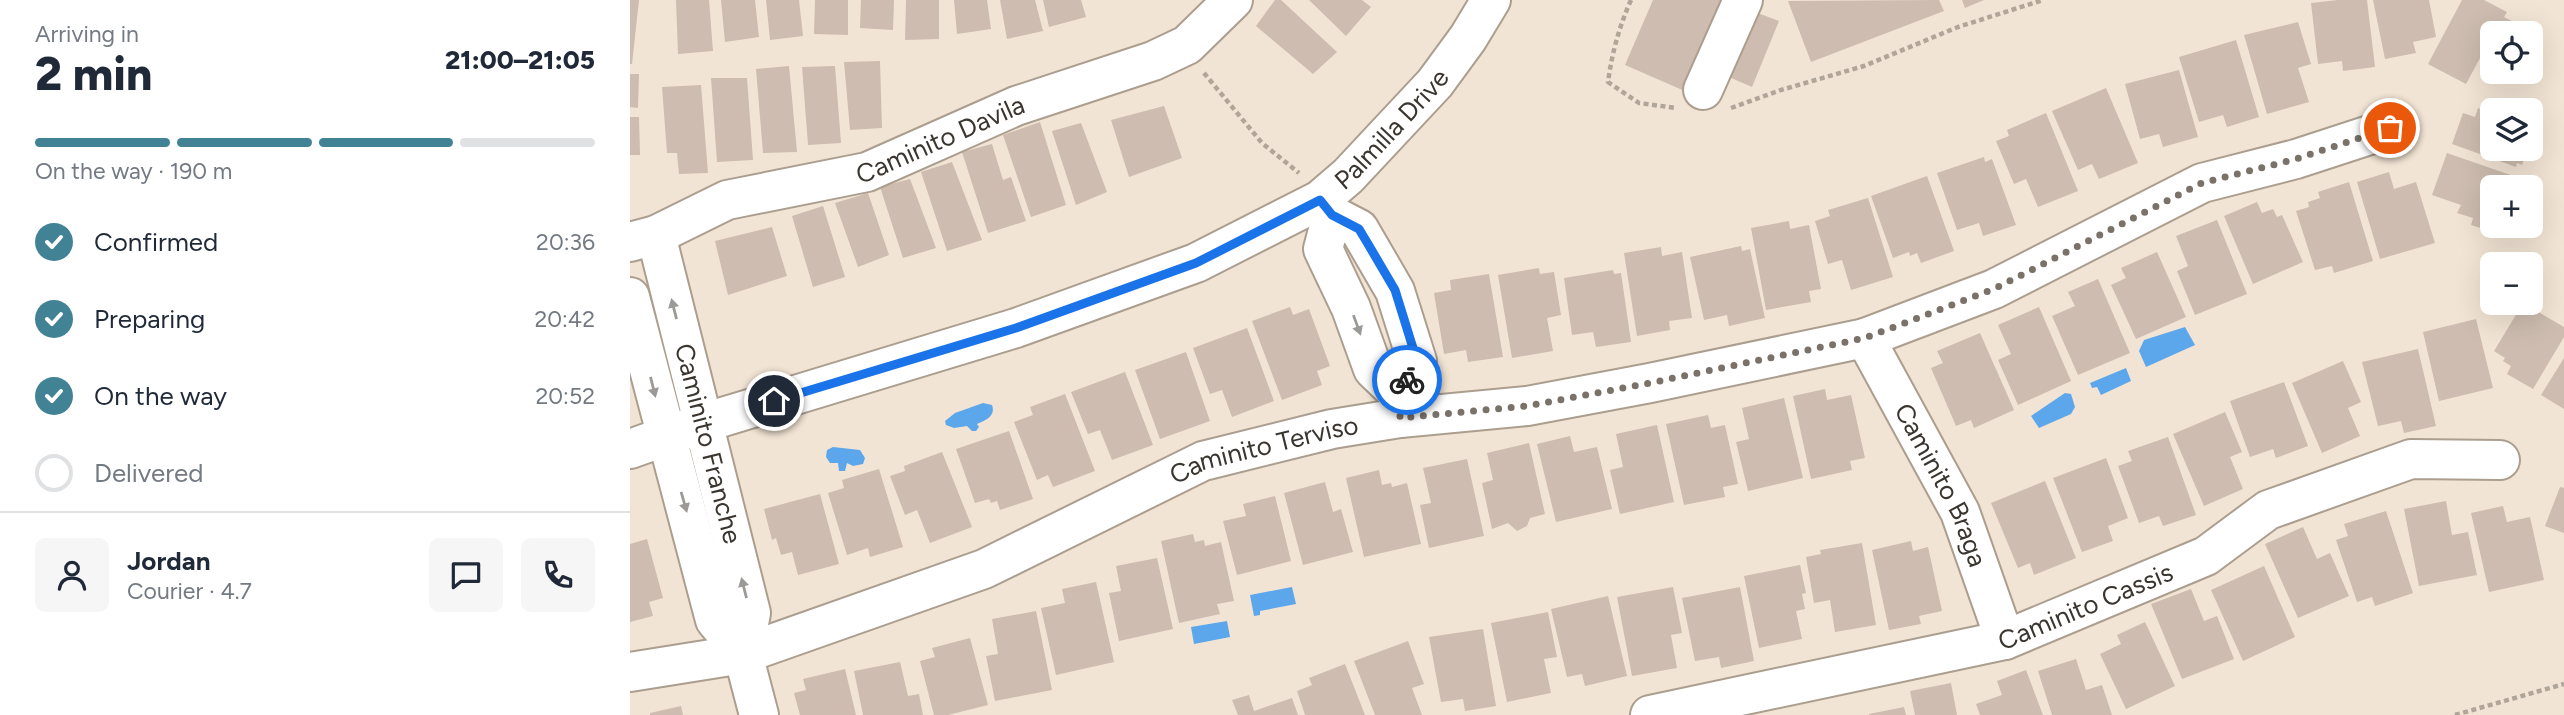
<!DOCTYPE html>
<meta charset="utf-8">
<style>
body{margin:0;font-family:Figtree,sans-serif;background:#f6f6f7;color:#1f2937;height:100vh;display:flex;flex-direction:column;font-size:26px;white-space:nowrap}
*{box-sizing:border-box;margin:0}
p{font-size:23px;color:#747a83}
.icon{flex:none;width:38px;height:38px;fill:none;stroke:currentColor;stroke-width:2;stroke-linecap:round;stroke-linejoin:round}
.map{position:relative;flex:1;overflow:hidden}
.drawer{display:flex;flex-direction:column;background:#fff;width:630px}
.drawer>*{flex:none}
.fabs{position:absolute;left:1850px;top:21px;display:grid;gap:14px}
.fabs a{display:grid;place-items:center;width:63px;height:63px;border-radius:10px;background:#fff;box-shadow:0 7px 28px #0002;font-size:35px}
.pin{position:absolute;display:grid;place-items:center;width:60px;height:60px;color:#fff;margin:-30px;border:4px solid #fff;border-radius:50%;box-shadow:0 2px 7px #0007}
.courier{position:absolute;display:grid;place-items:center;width:70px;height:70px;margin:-35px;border:5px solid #1a73e8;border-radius:50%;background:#fff;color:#222;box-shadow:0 2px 9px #0007}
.overview em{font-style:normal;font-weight:800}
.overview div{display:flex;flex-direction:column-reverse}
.overview{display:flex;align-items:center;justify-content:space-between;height:119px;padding:0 35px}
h1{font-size:46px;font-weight:800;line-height:52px}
.bar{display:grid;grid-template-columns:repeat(4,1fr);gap:10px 7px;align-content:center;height:84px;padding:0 35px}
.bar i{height:9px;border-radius:5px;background:#e0e1e3}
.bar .selected{background:#418394}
.bar p{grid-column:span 4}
.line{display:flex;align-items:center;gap:18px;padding:0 35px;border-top:2px solid #e0e1e3}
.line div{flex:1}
.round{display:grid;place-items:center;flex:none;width:74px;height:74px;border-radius:10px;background:#f6f6f7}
ol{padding:0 35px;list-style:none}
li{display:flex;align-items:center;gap:21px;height:77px}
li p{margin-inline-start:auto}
li .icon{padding:7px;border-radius:50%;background:#418394;color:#fff;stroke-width:4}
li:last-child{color:#747a83}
li i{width:38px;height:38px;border:4px solid #e0e1e3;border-radius:50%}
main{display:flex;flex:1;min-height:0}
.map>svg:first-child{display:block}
.water{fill:#5ca7eb}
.building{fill:#cdbcaf}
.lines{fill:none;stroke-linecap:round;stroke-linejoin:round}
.minor-casing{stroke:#ab9e8f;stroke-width:42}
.path{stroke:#b0a599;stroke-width:4.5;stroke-dasharray:5 3.5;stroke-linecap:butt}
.minor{stroke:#fff;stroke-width:38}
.oneway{fill:#9c9a97}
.done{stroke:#7a7269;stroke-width:7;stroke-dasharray:0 12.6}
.route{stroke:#1a73e8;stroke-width:9}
.labels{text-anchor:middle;stroke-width:7;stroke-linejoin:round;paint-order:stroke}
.street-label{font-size:26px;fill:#3a352f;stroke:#fff}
</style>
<main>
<section class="drawer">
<div class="overview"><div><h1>2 min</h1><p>Arriving in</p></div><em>21:00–21:05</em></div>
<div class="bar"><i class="selected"></i><i class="selected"></i><i class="selected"></i><i></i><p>On the way · 190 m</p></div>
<ol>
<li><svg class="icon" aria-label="check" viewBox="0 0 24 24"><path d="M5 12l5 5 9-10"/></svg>Confirmed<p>20:36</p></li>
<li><svg class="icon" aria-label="check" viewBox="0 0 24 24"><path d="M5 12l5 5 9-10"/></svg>Preparing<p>20:42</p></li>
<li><svg class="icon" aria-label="check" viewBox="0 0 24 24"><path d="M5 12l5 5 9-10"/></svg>On the way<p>20:52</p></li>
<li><i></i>Delivered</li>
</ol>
<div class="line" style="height:126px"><a class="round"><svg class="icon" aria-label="person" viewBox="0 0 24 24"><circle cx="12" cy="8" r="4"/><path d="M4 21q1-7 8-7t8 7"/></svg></a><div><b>Jordan</b><p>Courier · 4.7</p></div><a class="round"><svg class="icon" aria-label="chat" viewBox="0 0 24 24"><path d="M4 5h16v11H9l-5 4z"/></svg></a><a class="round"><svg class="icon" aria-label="phone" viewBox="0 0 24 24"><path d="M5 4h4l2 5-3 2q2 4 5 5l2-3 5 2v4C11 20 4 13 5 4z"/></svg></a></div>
</section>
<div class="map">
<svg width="1934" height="715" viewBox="0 0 1934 715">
<rect width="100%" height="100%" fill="#f2e4d4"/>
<g class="water">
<polygon points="1555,327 1565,345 1516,367 1509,351 1514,340"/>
<polygon points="1496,368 1501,381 1471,395 1467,387 1462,388 1460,383"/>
<polygon points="1435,393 1441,394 1445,407 1441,414 1409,428 1401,416"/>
<path d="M353,403L362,405C366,416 356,420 347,424L349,427L346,431H342L337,426L324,428L316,425L315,421L325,413Z"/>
<polygon points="203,447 230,450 235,458 233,464 223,466 217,463 215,471 209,471 208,463 200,463 196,457 197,450"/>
<polygon points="662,587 666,604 630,611 630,615 624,616 620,595"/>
<polygon points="597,621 600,637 564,644 561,627"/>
</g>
<g class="building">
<polygon points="0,0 9,0 2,64 0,64"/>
<polygon points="46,0 79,0 83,51 48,54"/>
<polygon points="91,0 125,0 129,37 95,42"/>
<polygon points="136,0 169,0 173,36 140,40"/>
<polygon points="185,0 218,0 218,35 184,34"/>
<polygon points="231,0 264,0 263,30 230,28"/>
<polygon points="276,0 309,0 309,39 275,40"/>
<polygon points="324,0 357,0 361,29 327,34"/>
<polygon points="370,0 405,0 413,31 377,39"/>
<polygon points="413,0 451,0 456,17 419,27"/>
<polygon points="645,0 651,0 707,52 683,74 626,26"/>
<polygon points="679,0 732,0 741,7 716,36"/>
<polygon points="1023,0 1098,0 1057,92 995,65"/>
<polygon points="1309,0 1314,11 1181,62 1158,1"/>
<polygon points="1332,0 1354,0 1335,8"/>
<polygon points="1708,0 1737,0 1745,67 1713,71 1712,61 1688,64 1681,3"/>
<polygon points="1743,0 1799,0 1806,37 1783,42 1786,53 1755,59"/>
<polygon points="1832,0 1854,0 1877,12 1874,17 1911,36 1900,57 1900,33 1862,33 1862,50 1856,47 1836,84 1798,64"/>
<polygon points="1117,9 1149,21 1122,87 1092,74"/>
<polygon points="1668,22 1681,64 1668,68 1679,102 1637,114 1614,35"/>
<polygon points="1606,40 1629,117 1597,127 1593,115 1569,122 1549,57"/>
<polygon points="250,61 252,128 220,130 214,62"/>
<polygon points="159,66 167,152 133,153 126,69"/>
<polygon points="205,66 211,143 178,145 172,67"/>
<polygon points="1549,70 1568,137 1533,147 1529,134 1510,139 1495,84"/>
<polygon points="0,74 9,74 8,108 0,107"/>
<polygon points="81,78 117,78 123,160 87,162"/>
<polygon points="71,85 78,173 49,174 47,153 37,153 32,87"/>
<polygon points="1476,88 1508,163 1469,179 1462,164 1448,170 1422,111"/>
<polygon points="1856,100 1884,110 1862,110 1862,149 1898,149 1892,165 1887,163 1886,167 1822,144 1833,113 1845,117 1848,108 1853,110"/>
<polygon points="534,106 552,158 499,177 481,120"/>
<polygon points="1416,113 1448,191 1408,207 1396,179 1384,184 1366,141 1379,136 1377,130"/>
<polygon points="1900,116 1909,119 1901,141 1900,141"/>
<polygon points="0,117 9,117 10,155 0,155"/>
<polygon points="410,122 436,205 401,217 373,135"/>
<polygon points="451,123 477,192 446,205 422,131"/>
<polygon points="362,144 373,180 381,177 396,221 358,233 332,152"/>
<polygon points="1817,153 1895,180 1892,187 1862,187 1862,226 1872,226 1869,234 1841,225 1843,218 1827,213 1831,205 1802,195"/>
<polygon points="1354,157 1355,162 1362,159 1386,225 1353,236 1349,223 1327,230 1307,173"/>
<polygon points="322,162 352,240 317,251 291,172"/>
<polygon points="1759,172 1764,189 1786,182 1805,243 1750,259 1727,182"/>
<polygon points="1297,176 1324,251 1291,263 1287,253 1280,256 1279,252 1263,258 1241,196"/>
<polygon points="280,179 306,248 273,258 250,187"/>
<polygon points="1719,182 1743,261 1704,273 1702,266 1685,270 1666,211 1679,207 1678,202 1690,198 1688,192"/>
<polygon points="238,193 259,255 228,267 205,203"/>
<polygon points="1238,198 1263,277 1221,290 1212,260 1198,264 1185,221 1200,216 1198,210"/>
<polygon points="1627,202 1632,213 1643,209 1647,217 1652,215 1673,262 1623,284 1594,216"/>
<polygon points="193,206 215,277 183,287 162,216"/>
<polygon points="1587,220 1617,294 1565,315 1547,271 1558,266 1546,236"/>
<polygon points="1159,221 1160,229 1179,225 1191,289 1179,291 1181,302 1136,310 1121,228"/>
<polygon points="142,227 157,276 98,295 85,241"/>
<polygon points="1111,246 1112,251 1120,249 1135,318 1099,326 1097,315 1074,320 1060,257"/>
<polygon points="1031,247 1032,256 1052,252 1062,318 1039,321 1040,330 1007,336 994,253"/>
<polygon points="1527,252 1556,317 1506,339 1481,285 1496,278 1491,268"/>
<polygon points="909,268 910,274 924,272 931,315 917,318 923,351 882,358 868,275"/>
<polygon points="983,270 984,274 991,273 1001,342 966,347 963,332 942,335 934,278"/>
<polygon points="859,274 873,357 838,362 836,350 814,354 804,293 821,290 820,280"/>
<polygon points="1468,279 1500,353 1448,375 1422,316 1445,306 1438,292"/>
<polygon points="1893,303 1934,327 1934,337 1903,389 1877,374 1881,366 1873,361 1875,358 1864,351"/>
<polygon points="660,307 663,315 679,309 700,366 687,371 692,385 652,400 622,321"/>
<polygon points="1409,307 1441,381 1388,405 1368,360 1381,354 1368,325"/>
<polygon points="1846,319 1863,388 1809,401 1793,332"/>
<polygon points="617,328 644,401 602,417 592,390 580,394 563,348"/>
<polygon points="1350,333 1384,410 1344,428 1341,420 1326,426 1301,368 1313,363 1307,351"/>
<polygon points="1788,349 1806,426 1774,433 1771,421 1748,426 1732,362"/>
<polygon points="556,352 580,421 530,439 505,370"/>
<polygon points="1934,358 1934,409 1911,395"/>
<polygon points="1713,361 1731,402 1718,408 1730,436 1692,453 1662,383"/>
<polygon points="495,372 523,445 482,460 470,430 458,434 441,392"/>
<polygon points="1654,382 1678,446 1646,458 1643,449 1620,457 1600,401"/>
<polygon points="1195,389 1197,400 1221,395 1235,458 1220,461 1222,470 1181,479 1163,396"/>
<polygon points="435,394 465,471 423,487 418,475 407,480 384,422 403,415 400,407"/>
<polygon points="1154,398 1173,478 1118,491 1106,442 1119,439 1112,408"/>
<polygon points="1595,412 1612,452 1600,457 1613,489 1574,506 1543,434"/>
<polygon points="1078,415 1081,428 1095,425 1108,484 1093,487 1095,497 1054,505 1036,424"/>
<polygon points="1027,425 1044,502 990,514 980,470 993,467 986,434"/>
<polygon points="379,431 403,499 370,510 367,501 361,503 359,499 345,503 326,449"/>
<polygon points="940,436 944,452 967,447 982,509 926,522 907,444"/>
<polygon points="1538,437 1566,515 1533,526 1529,516 1509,523 1488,466 1502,461 1498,451"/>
<polygon points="899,443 915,514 900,518 897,526 887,531 878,523 862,529 852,483 863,480 857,453"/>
<polygon points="312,452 342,527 300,543 287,510 275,515 260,476 275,471 274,466"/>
<polygon points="1476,458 1498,518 1478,526 1483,541 1452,552 1423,478"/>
<polygon points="837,459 854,536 799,548 790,505 801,503 793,468"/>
<polygon points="249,469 273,547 240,557 238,548 217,555 198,493 214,488 212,480"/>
<polygon points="749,470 752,485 761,483 762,487 777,483 791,544 734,557 716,478"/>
<polygon points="1415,481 1446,558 1404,575 1400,563 1388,568 1361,503"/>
<polygon points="695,482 703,512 711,509 723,552 673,565 654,493"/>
<polygon points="1930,487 1934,488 1934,533 1915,526"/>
<polygon points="190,494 209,564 168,575 162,552 151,555 146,538 142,540 134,509"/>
<polygon points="645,496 661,561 607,575 593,521 616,516 613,504"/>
<polygon points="1816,501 1822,535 1838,532 1847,575 1789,586 1774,509"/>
<polygon points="1873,506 1877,522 1900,517 1914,580 1859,592 1841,513"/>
<polygon points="1756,511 1783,593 1745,606 1742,597 1727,602 1706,540 1718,536 1714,524"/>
<polygon points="1673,527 1687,559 1700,553 1719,596 1668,618 1635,544"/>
<polygon points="563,534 565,542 574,540 575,546 591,542 604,601 587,604 590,614 549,623 531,541"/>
<polygon points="17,539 33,598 19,602 23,616 0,622 0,544"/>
<polygon points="1281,541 1283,551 1298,547 1312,611 1289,616 1291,624 1259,630 1242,550"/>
<polygon points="1232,543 1246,625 1205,632 1200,600 1184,603 1176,557 1191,554 1190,550"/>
<polygon points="527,558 543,629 489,641 479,593 491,591 486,566"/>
<polygon points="1170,565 1176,593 1172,594 1175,609 1166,611 1172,639 1129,648 1114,576"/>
<polygon points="1634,566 1665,637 1613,661 1581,590"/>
<polygon points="466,582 484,662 426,675 411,608 435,603 432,589"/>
<polygon points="1043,587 1052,633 1041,635 1047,668 1002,676 987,597"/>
<polygon points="1110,587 1124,661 1091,668 1089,657 1065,661 1052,598"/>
<polygon points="1561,589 1574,621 1587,616 1604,659 1552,679 1521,604"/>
<polygon points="978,596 997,676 955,686 952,674 937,677 921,609"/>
<polygon points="406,611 422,690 365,701 356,656 368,654 362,619"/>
<polygon points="918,612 927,657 914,659 921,693 877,702 861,623"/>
<polygon points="1515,622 1545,686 1496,709 1470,654 1491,644 1487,635"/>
<polygon points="853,629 866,706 835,711 833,699 811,702 799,637"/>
<polygon points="340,638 358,705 318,715 304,715 290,661 305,657 302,648"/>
<polygon points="778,641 794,684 782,688 792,715 745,715 724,661"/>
<polygon points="1446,659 1456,690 1472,685 1482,715 1422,715 1408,671"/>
<polygon points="270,662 278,696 289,694 293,715 233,715 224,671"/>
<polygon points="715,664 735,715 675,715 667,691 682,685 679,678"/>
<polygon points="215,669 226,715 170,715 164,693 176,690 173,679"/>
<polygon points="1396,670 1413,715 1350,715 1346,704 1372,695 1367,681"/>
<polygon points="1321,683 1327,715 1285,715 1280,691"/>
<polygon points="619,695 624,711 662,698 668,715 608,715 602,700"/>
<polygon points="51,706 53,715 20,715 20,713"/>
<polygon points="1274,707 1276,715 1239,715 1239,714"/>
</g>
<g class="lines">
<g class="minor-casing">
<g id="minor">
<polyline points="1073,90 1113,0"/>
<polyline points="690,200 702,215 729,229 765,291 787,361 770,395 770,418"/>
<polyline points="702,215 693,249 721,308 743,369 770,395"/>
<path id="s1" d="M26,235L121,613L113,654"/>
<path id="s2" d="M0,242L26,235L97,200L237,172L386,106L523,61L557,45L603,0"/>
<polyline points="0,297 85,620 113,654 129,715"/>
<path id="s3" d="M1235,338L1330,512L1375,640"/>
<path id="s4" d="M0,449L73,423L386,328L566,263L690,200L718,176L805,83L838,38L861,0"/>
<path id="s5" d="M0,672L113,654L354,569L573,461L702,429L770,418L897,406L1020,383L1235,338L1364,289L1572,183L1666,159L1761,128"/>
<path id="s6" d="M1020,715L1375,640L1576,556L1638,510L1781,459L1870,460"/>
</g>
</g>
<g class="path">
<path d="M1001,0C989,27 982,53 978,82L1009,103L1046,108"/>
<polyline points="574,73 632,143 669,173"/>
<polyline points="1101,108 1151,90 1234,66 1328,27 1413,0"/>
<polyline points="1825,715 1934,684"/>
</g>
<use href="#minor" class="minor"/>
</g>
<defs><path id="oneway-solid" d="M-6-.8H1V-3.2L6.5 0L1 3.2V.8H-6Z" transform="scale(1.75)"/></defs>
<g class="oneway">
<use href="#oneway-solid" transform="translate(44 309) rotate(-104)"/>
<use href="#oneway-solid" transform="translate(727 325) rotate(70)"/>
<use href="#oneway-solid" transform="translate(23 387) rotate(76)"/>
<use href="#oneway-solid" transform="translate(54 502) rotate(74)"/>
<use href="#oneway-solid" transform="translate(114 588) rotate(-104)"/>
</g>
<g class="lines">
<polyline class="done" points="777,380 770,395 770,418 897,406 1020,383 1235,338 1364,289 1572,183 1666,159 1760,128"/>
<polyline class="route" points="144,401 386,328 566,263 690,200 702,215 729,229 738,244 765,290 787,361 777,380"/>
</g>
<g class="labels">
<g class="street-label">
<text dy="9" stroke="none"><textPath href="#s4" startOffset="836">Palmilla Drive</textPath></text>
<text dy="9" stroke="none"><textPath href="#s2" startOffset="329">Caminito Davila</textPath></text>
<text dy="9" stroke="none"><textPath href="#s1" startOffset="215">Caminito Franche</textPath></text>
<text dy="9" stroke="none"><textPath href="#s5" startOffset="676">Caminito Terviso</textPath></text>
<text dy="9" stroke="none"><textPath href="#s3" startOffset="166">Caminito Braga</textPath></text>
<text dy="9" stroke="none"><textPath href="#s6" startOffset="450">Caminito Cassis</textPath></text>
</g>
</g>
</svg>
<div class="fabs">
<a><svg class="icon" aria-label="locate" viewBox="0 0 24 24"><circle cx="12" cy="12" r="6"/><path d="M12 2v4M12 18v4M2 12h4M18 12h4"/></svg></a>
<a><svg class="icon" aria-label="layers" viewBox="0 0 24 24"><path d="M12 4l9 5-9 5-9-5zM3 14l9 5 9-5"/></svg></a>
<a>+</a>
<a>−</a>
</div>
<div class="pin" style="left:1760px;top:128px;background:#ea580c"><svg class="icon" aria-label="bag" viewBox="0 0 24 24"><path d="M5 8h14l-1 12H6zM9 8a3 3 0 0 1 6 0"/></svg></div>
<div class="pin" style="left:144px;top:401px;background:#1f2937"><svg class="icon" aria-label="home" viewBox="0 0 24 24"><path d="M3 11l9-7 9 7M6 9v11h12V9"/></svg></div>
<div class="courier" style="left:777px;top:380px"><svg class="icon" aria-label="bike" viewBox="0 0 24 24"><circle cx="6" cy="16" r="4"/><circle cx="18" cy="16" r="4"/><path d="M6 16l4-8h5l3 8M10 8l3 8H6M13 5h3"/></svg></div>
</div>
</main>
